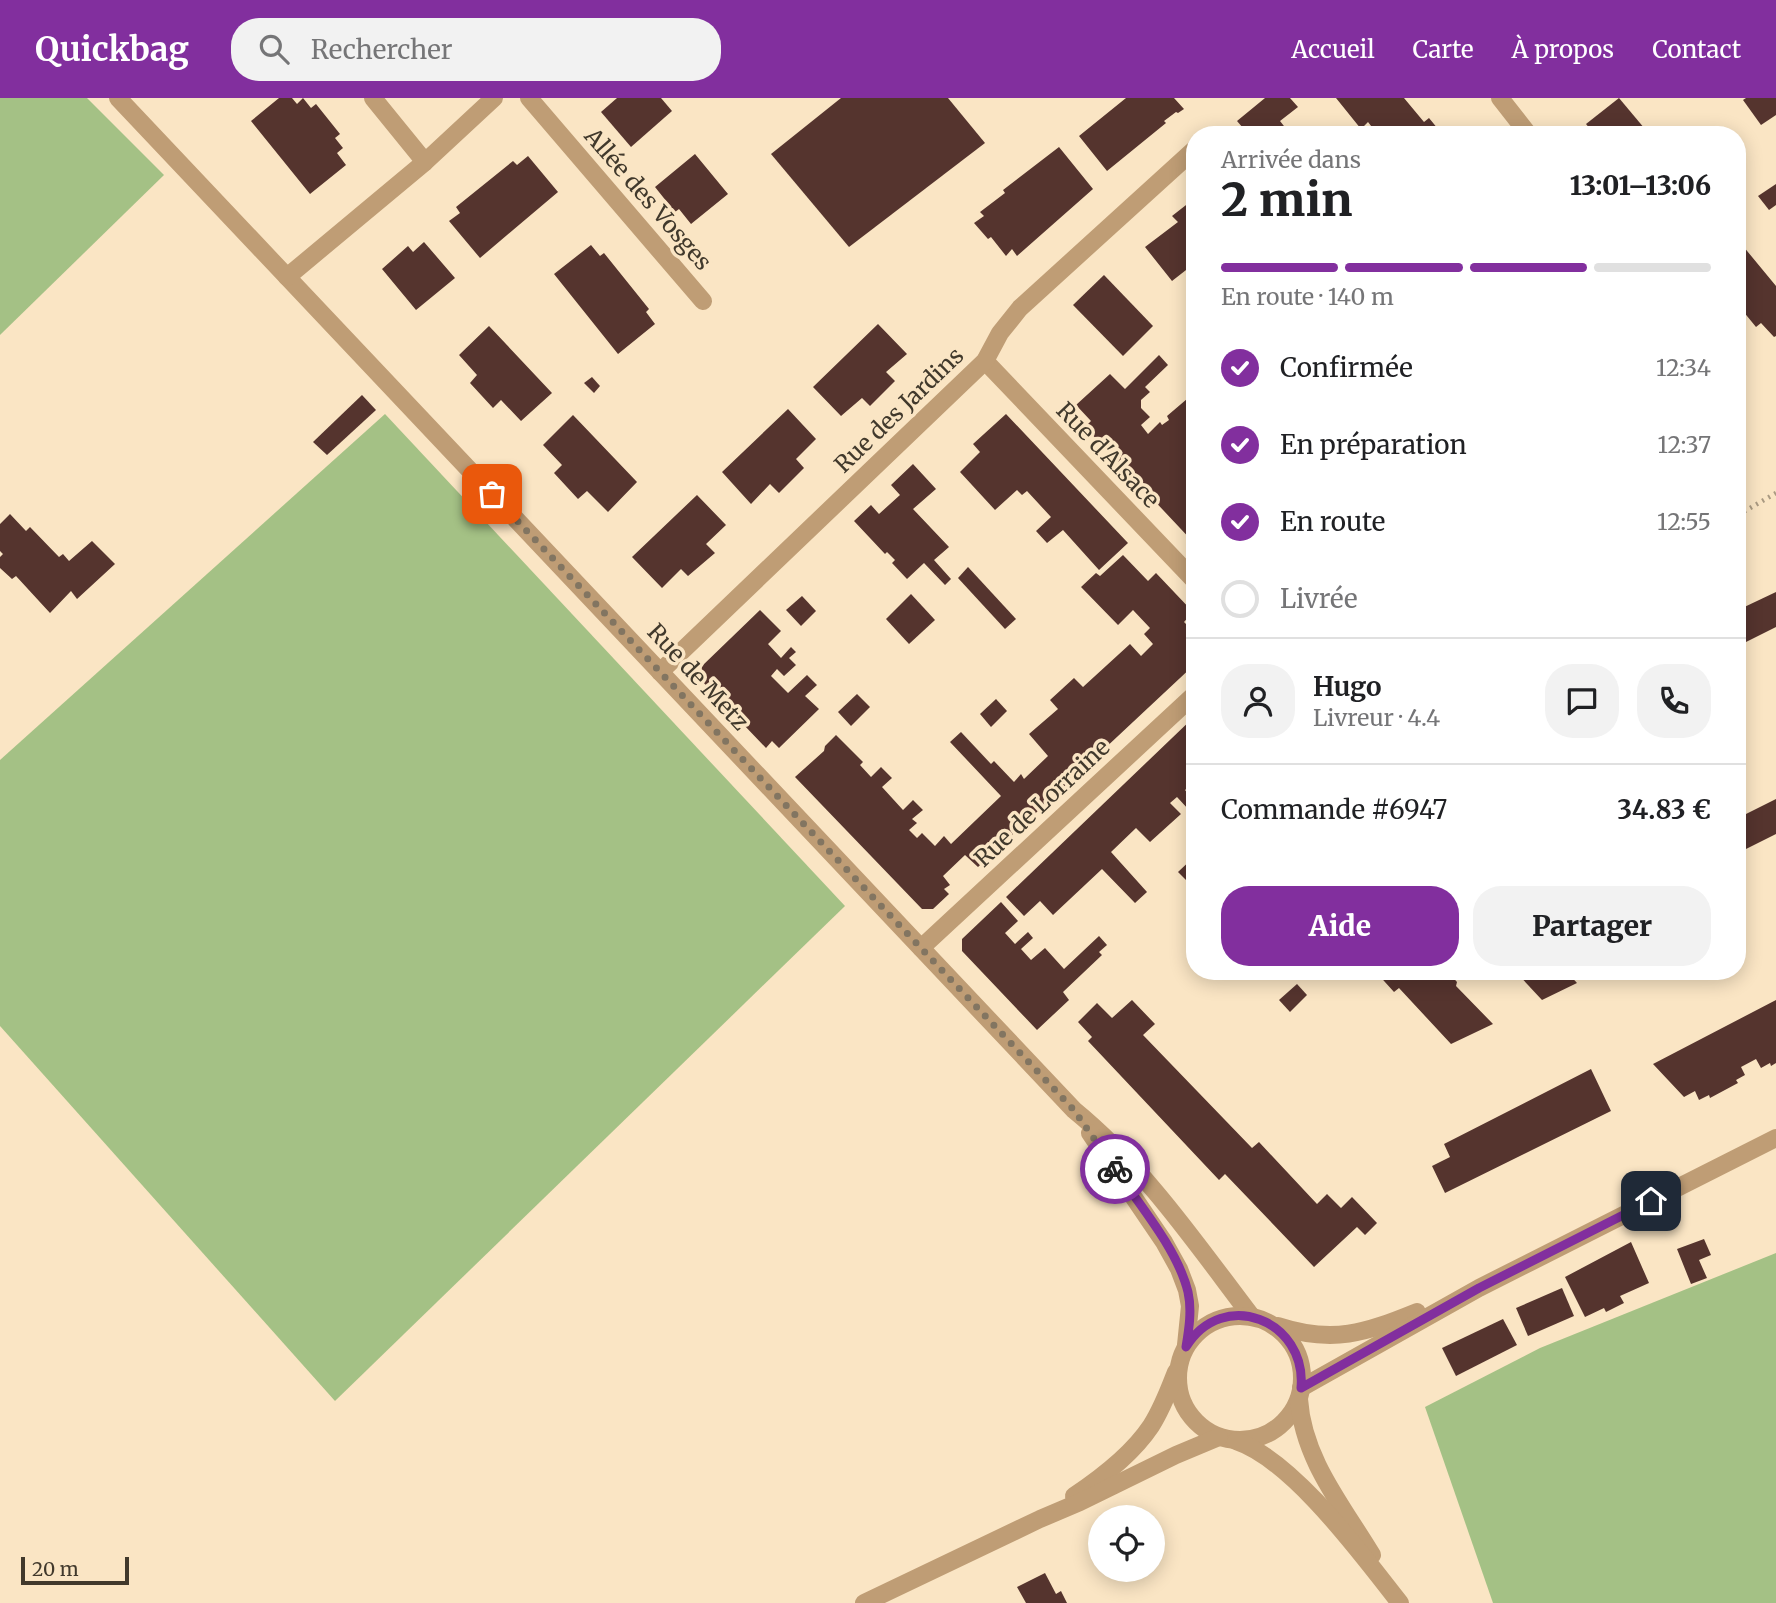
<!DOCTYPE html>
<html lang="fr">
<meta charset="utf-8">
<style>
body{margin:0;font-family:Merriweather,serif;background:#f2f2f2;color:#202124;height:100vh;display:flex;flex-direction:column;font-size:26px;white-space:nowrap}
*{box-sizing:border-box;margin:0}
p{font-size:23px;color:#757577}
.icon{flex:none;width:38px;height:38px;fill:none;stroke:currentColor;stroke-width:2;stroke-linecap:round;stroke-linejoin:round}
.map{position:relative;flex:1;overflow:hidden}
.drawer{position:absolute;left:1186px;top:28px;width:560px;height:854px;display:flex;flex-direction:column;background:#fff;border-radius:28px;box-shadow:0 4px 18px #0003}
.drawer>*{flex:none}
.buttons{position:absolute;left:1088px;top:1407px;display:grid;gap:14px}
.buttons a{display:grid;place-items:center;width:77px;height:77px;border-radius:50%;background:#fff;box-shadow:0 4px 18px #0003;font-size:35px}
.scale{position:absolute;left:21px;bottom:18px;width:108px;box-sizing:border-box;padding-left:7px;border:4px solid #41392c;border-top:0;font-size:19px;line-height:24px;white-space:nowrap;color:#41392c;-webkit-text-stroke:5px #fae5c4;paint-order:stroke}
.pin{position:absolute;display:grid;place-items:center;width:60px;height:60px;color:#fff;margin:-30px;border-radius:14px;box-shadow:0 4px 10px #0006}
.courier{position:absolute;display:grid;place-items:center;width:70px;height:70px;margin:-35px;border:5px solid #822f9e;border-radius:50%;background:#fff;color:#222;box-shadow:0 2px 9px #0007}
.summary em{font-style:normal;font-weight:800}
.summary div{display:flex;flex-direction:column-reverse}
.summary{display:flex;align-items:center;justify-content:space-between;height:119px;padding:0 35px}
h1{font-size:46px;font-weight:800;line-height:52px}
.bar{display:grid;grid-template-columns:repeat(4,1fr);gap:10px 7px;align-content:center;height:84px;padding:0 35px}
.bar i{height:9px;border-radius:5px;background:#e0e0e0}
.bar .active{background:#822f9e}
.bar p{grid-column:span 4}
.line{display:flex;align-items:center;gap:18px;padding:0 35px;border-top:2px solid #e0e0e0}
.line div{flex:1}
.round{display:grid;place-items:center;flex:none;width:74px;height:74px;border-radius:28px;background:#f2f2f2}
ol{padding:0 35px;list-style:none}
li{display:flex;align-items:center;gap:21px;height:77px}
li p{margin-inline-start:auto}
li .icon{padding:7px;border-radius:50%;background:#822f9e;color:#fff;stroke-width:4}
li:last-child{color:#757577}
li i{width:38px;height:38px;border:4px solid #e0e0e0;border-radius:50%}
.primary-button{display:flex;gap:14px;margin-top:auto;padding:14px 35px}
.primary-button a{flex:1;height:80px;border-radius:28px;background:#822f9e;color:#fff;font-size:28px;font-weight:800;line-height:80px;text-align:center}
.primary-button a+a{background:#f2f2f2;color:#202124}
header{display:flex;align-items:center;gap:42px;box-sizing:border-box;height:98px;padding:0 35px;background:#822f9e;color:#fff}
header strong{font-size:33px}
nav{display:flex;gap:38px;margin-inline-start:auto;font-size:24px}
.search{width:490px;height:63px;background:#f2f2f2;display:flex;align-items:center;gap:18px;box-sizing:border-box;padding:0 24px;border-radius:28px;color:#757577;font-size:26px}
.map>svg:first-child{display:block}
.green{fill:#a4c185}
.building{fill:#55342e}
.lines{fill:none;stroke-linecap:round;stroke-linejoin:round}
.path{stroke:#aa9a82;stroke-width:4.5;stroke-dasharray:2 5;stroke-linecap:butt}
.minor{stroke:#bf9d75;stroke-width:18}
.done{stroke:#827561;stroke-width:7;stroke-dasharray:0 12.6}
.route{stroke:#822f9e;stroke-width:9}
.labels{text-anchor:middle;stroke-width:7;stroke-linejoin:round;paint-order:stroke}
.street-label{font-size:23px;fill:#41392c;stroke:#fae5c4}
</style>
<header>
<strong>Quickbag</strong>
<div class="search"><svg class="icon" aria-label="search" viewBox="0 0 24 24"><circle cx="10" cy="10" r="6"/><path d="M15 15l6 6"/></svg>Rechercher</div>
<nav><a>Accueil</a><a>Carte</a><a>À propos</a><a>Contact</a></nav>
</header>
<div class="map">
<svg width="1776" height="1505" viewBox="0 0 1776 1505">
<rect width="100%" height="100%" fill="#fae5c4"/>
<g class="green">
<polygon points="0,0 87,0 164,77 0,237"/>
<polygon points="385,316 845,808 335,1303 0,928 0,662"/>
<polygon points="1776,1155 1776,1505 1493,1505 1425,1309 1540,1250"/>
</g>
<g class="building">
<polygon points="279,0 292,0 297,6 303,0 311,10 316,6 340,36 335,40 343,50 337,55 346,67 310,96 251,23"/>
<polygon points="617,0 661,0 672,13 631,49 601,14"/>
<polygon points="841,0 948,0 985,45 849,149 771,56"/>
<polygon points="1126,0 1174,0 1184,11 1178,15 1176,14 1164,23 1166,25 1107,73 1079,38"/>
<polygon points="1265,0 1290,0 1298,9 1280,23 1291,37 1249,37 1237,23"/>
<polygon points="1336,0 1404,0 1424,24 1429,20 1443,37 1378,37 1368,24 1361,31"/>
<polygon points="1619,0 1650,37 1595,37 1586,26"/>
<polygon points="1746,0 1776,0 1776,17 1761,27 1743,2"/>
<polygon points="1059,49 1093,91 1017,158 1012,151 1006,158 991,139 988,141 974,125 984,118 980,114 1005,95 1003,92"/>
<polygon points="695,56 728,96 691,126 679,111 675,114 655,89"/>
<polygon points="528,58 558,94 480,160 449,123 460,115 456,109 513,63 517,67"/>
<polygon points="1776,86 1776,107 1769,112 1758,98"/>
<polygon points="1195,100 1195,165 1172,183 1145,149 1178,124 1172,118"/>
<polygon points="1738,142 1776,188 1776,238 1774,239 1761,225 1756,229 1738,207"/>
<polygon points="424,144 455,180 416,212 382,171 408,148 413,154"/>
<polygon points="591,147 600,158 604,155 649,211 646,214 655,226 618,256 554,176"/>
<polygon points="1104,177 1153,228 1123,258 1073,207"/>
<polygon points="878,226 907,256 886,274 895,283 870,308 862,300 841,318 813,289"/>
<polygon points="489,228 552,295 521,323 501,302 493,310 470,285 477,277 459,257"/>
<polygon points="1159,257 1168,267 1145,289 1150,294 1141,302 1141,310 1150,319 1141,327 1148,336 1160,324 1162,327 1169,322 1167,318 1194,295 1195,297 1195,314 1188,321 1195,329 1195,351 1193,353 1195,355 1195,446 1085,329 1091,323 1076,307 1110,276 1125,291"/>
<polygon points="592,279 600,288 594,295 584,285"/>
<polygon points="362,297 376,312 327,357 313,344"/>
<polygon points="788,311 816,341 796,361 804,370 779,395 770,386 751,406 722,374"/>
<polygon points="1006,316 1128,445 1099,472 1063,432 1047,445 1036,433 1051,419 1027,393 1022,397 1017,392 995,412 960,374 980,354 973,346"/>
<polygon points="573,317 637,384 608,414 587,393 578,401 554,375 562,367 543,347"/>
<polygon points="913,366 936,391 913,411 949,449 934,462 951,481 945,487 924,465 907,481 892,465 895,462 887,454 885,456 854,423 871,407 879,416 900,397 891,387"/>
<polygon points="697,397 726,427 706,446 715,455 688,478 681,471 662,490 632,459"/>
<polygon points="10,416 26,433 30,429 59,459 63,456 69,463 92,443 115,466 77,501 71,493 50,515 16,478 12,481 0,470 0,459 3,456 0,453 0,426"/>
<polygon points="1123,457 1148,483 1156,475 1193,514 1184,524 1195,535 1195,566 978,769 965,757 943,778 950,787 944,791 949,796 933,811 922,811 795,679 824,653 825,648 836,637 863,664 860,667 871,679 881,669 892,680 882,689 903,712 913,702 923,712 912,721 917,725 909,732 917,740 922,735 935,748 944,738 951,746 1001,698 950,644 961,634 991,666 994,663 1014,684 1021,676 1024,681 1048,658 1029,636 1058,611 1050,602 1074,580 1083,589 1130,546 1141,558 1153,546 1144,536 1150,530 1133,512 1118,527 1081,489 1096,475 1100,478"/>
<polygon points="968,469 1016,521 1005,531 958,480"/>
<polygon points="1776,494 1776,529 1738,548 1738,512"/>
<polygon points="911,496 935,522 909,546 886,521"/>
<polygon points="802,498 816,513 801,528 786,512"/>
<polygon points="760,512 781,533 768,546 781,560 791,549 796,554 789,560 796,567 784,578 777,571 771,578 788,595 807,577 817,587 805,598 819,611 779,650 772,643 766,650 701,582 702,568"/>
<polygon points="857,596 870,609 851,628 838,614"/>
<polygon points="996,601 1007,613 991,629 980,616"/>
<polygon points="1195,618 1195,683 1185,692 1195,705 1189,712 1177,699 1170,705 1181,716 1150,744 1136,730 1111,754 1147,794 1135,805 1102,771 1053,817 1040,803 1024,818 1006,799"/>
<polygon points="1776,701 1776,736 1738,755 1738,720"/>
<polygon points="1195,758 1195,773 1186,782 1178,774"/>
<polygon points="1001,804 1018,823 1005,835 1015,846 1028,834 1033,840 1021,851 1031,862 1045,850 1064,871 1099,838 1107,847 1099,854 1102,857 1063,894 1069,902 1037,932 962,853 962,841"/>
<polygon points="1375,873 1447,873 1457,884 1456,888 1493,926 1451,946 1399,890 1394,894"/>
<polygon points="1515,873 1566,873 1577,885 1542,902"/>
<polygon points="1297,886 1307,897 1290,914 1279,902"/>
<polygon points="1132,902 1155,926 1143,937 1252,1050 1259,1044 1317,1106 1327,1096 1341,1110 1352,1099 1377,1125 1365,1137 1357,1129 1314,1169 1225,1076 1219,1082 1088,943 1092,939 1078,924 1097,905 1112,920"/>
<polygon points="1776,902 1776,965 1771,968 1770,965 1761,970 1756,961 1741,969 1745,977 1736,982 1738,985 1710,1000 1709,997 1699,1002 1695,993 1684,999 1653,966"/>
<polygon points="1591,971 1611,1013 1445,1095 1432,1068 1450,1059 1444,1046"/>
<polygon points="1704,1141 1711,1157 1699,1162 1707,1180 1691,1186 1677,1151"/>
<polygon points="1631,1144 1649,1185 1620,1198 1624,1205 1606,1214 1604,1210 1585,1219 1565,1179"/>
<polygon points="1562,1190 1574,1218 1528,1238 1516,1210"/>
<polygon points="1503,1221 1517,1247 1456,1278 1442,1250"/>
<polygon points="1045,1475 1056,1496 1061,1493 1067,1505 1026,1505 1017,1489"/>
</g>
<g class="lines">
<polyline class="path" points="1738,417 1776,395"/>
<g class="minor">
<path d="M118,0L1074,1012C1145,1070 1197,1147 1252,1219"/>
<polyline points="373,0 425,64"/>
<polyline points="529,0 703,203"/>
<polyline points="1500,0 1529,37"/>
<polyline points="287,179 425,64 494,0"/>
<polyline points="985,263 1195,483"/>
<polyline points="660,574 985,263 1000,235 1020,210 1195,51"/>
<polyline points="921,850 1195,596"/>
<polyline points="1090,1035 1164,1144 1179,1171 1187,1192 1190,1208 1186,1247"/>
<circle cx="1240" cy="1280" r="62"/>
<path d="M1278,1228C1333,1246 1365,1235 1417,1214"/>
<polyline points="1301,1290 1479,1190 1776,1040"/>
<path d="M1299,1301C1303,1361 1342,1407 1372,1457"/>
<path d="M1236,1343C1293,1362 1362,1457 1400,1505"/>
<path d="M1074,1398C1101,1380 1133,1355 1151,1328C1162,1311 1169,1292 1176,1274"/>
<polyline points="864,1505 1040,1421 1080,1404 1176,1357 1219,1339"/>
</g>
</g>
<g class="lines">
<polyline class="done" points="492,396 1074,1012 1115,1071"/>
<path class="route" d="M1115,1071C1139,1106 1178,1152 1188,1194C1192,1212 1189,1231 1186,1249C1223,1189 1307,1222 1301,1290L1479,1190L1651,1103"/>
</g>
<g class="labels">
<g class="street-label">
<text transform="translate(648 101) rotate(49)" y="8">Allée des Vosges</text>
<text transform="translate(899 312) rotate(-44)" y="8">Rue des Jardins</text>
<text transform="translate(1108 357) rotate(46)" y="8">Rue d'Alsace</text>
<text transform="translate(698 579) rotate(47)" y="8">Rue de Metz</text>
<text transform="translate(1042 705) rotate(-43)" y="8">Rue de Lorraine</text>
</g>
</g>
</svg>
<div class="buttons">
<a><svg class="icon" aria-label="locate" viewBox="0 0 24 24"><circle cx="12" cy="12" r="6"/><path d="M12 2v4M12 18v4M2 12h4M18 12h4"/></svg></a>
</div>
<div class="scale">20 m</div>
<div class="pin" style="left:492px;top:396px;background:#ea580c"><svg class="icon" aria-label="bag" viewBox="0 0 24 24"><path d="M5 8h14l-1 12H6zM9 8a3 3 0 0 1 6 0"/></svg></div>
<div class="pin" style="left:1651px;top:1103px;background:#1f2937"><svg class="icon" aria-label="home" viewBox="0 0 24 24"><path d="M3 11l9-7 9 7M6 9v11h12V9"/></svg></div>
<div class="courier" style="left:1115px;top:1071px"><svg class="icon" aria-label="bike" viewBox="0 0 24 24"><circle cx="6" cy="16" r="4"/><circle cx="18" cy="16" r="4"/><path d="M6 16l4-8h5l3 8M10 8l3 8H6M13 5h3"/></svg></div>
<section class="drawer">
<div class="summary"><div><h1>2 min</h1><p>Arrivée dans</p></div><em>13:01–13:06</em></div>
<div class="bar"><i class="active"></i><i class="active"></i><i class="active"></i><i></i><p>En route · 140 m</p></div>
<ol>
<li><svg class="icon" aria-label="check" viewBox="0 0 24 24"><path d="M5 12l5 5 9-10"/></svg>Confirmée<p>12:34</p></li>
<li><svg class="icon" aria-label="check" viewBox="0 0 24 24"><path d="M5 12l5 5 9-10"/></svg>En préparation<p>12:37</p></li>
<li><svg class="icon" aria-label="check" viewBox="0 0 24 24"><path d="M5 12l5 5 9-10"/></svg>En route<p>12:55</p></li>
<li><i></i>Livrée</li>
</ol>
<div class="line" style="height:126px"><a class="round"><svg class="icon" aria-label="person" viewBox="0 0 24 24"><circle cx="12" cy="8" r="4"/><path d="M4 21q1-7 8-7t8 7"/></svg></a><div><b>Hugo</b><p>Livreur · 4.4</p></div><a class="round"><svg class="icon" aria-label="chat" viewBox="0 0 24 24"><path d="M4 5h16v11H9l-5 4z"/></svg></a><a class="round"><svg class="icon" aria-label="phone" viewBox="0 0 24 24"><path d="M5 4h4l2 5-3 2q2 4 5 5l2-3 5 2v4C11 20 4 13 5 4z"/></svg></a></div>
<div class="line" style="height:91px"><div>Commande #6947</div><b>34.83 €</b></div>
<div class="primary-button"><a>Aide</a><a>Partager</a></div>
</section>
</div>
